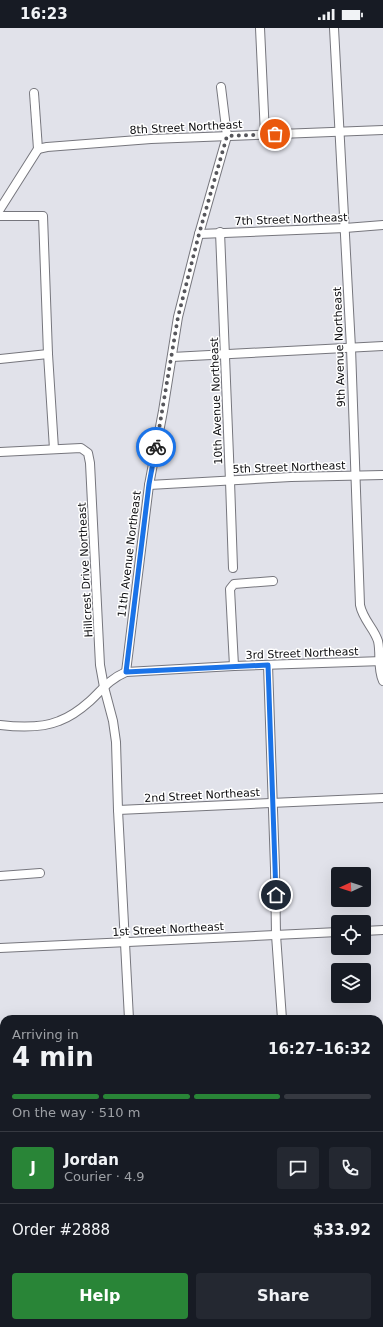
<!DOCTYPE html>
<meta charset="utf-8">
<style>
body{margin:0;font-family:"DejaVu Sans",sans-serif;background:#242831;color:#f1f3f6;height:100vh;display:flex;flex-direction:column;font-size:15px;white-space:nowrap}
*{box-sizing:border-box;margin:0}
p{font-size:13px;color:#9ea1a6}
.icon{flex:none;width:22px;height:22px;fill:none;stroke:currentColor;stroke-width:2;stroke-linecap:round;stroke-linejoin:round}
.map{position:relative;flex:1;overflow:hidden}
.panel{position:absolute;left:0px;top:987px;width:383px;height:312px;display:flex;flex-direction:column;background:#171b24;border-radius:12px 12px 0 0;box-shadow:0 4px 16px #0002}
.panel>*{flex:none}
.needle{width:26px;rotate:267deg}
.fabs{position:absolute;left:331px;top:839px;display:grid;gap:8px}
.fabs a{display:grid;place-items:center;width:40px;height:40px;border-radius:4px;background:#171b24;box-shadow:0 4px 16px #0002;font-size:20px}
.pin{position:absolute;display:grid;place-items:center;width:34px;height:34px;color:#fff;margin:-17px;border:2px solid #fff;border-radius:50%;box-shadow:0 1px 4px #0007}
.courier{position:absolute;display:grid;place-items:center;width:40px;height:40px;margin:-20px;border:3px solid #1a73e8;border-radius:50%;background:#fff;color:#222;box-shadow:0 1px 5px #0007}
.overview em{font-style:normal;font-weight:700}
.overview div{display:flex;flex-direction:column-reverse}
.overview{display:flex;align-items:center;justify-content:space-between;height:68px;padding:0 12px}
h1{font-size:26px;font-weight:700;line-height:30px}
.bar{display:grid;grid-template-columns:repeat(4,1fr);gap:6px 4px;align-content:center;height:48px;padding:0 12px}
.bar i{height:5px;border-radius:3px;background:#363941}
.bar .active{background:#298537}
.bar p{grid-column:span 4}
.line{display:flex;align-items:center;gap:10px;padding:0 12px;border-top:1px solid #363941}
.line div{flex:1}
.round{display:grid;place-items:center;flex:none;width:42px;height:42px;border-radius:4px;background:#242831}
.primary-button{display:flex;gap:8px;margin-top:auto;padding:8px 12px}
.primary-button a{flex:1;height:46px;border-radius:4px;background:#298537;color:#fff;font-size:16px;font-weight:700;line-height:46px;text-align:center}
.primary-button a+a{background:#242831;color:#f1f3f6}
.status{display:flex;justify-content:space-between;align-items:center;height:28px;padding:0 20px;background:#171b24;direction:ltr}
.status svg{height:11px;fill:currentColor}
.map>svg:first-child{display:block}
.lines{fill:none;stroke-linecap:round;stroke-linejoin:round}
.minor-casing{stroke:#76767d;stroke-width:10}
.minor{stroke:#fff;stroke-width:8}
.done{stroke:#56565b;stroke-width:4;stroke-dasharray:0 7.2}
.route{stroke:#1a73e8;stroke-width:5}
.labels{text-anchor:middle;stroke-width:3;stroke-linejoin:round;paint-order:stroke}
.street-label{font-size:11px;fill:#0b0b0e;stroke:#fff}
</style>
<div class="status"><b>16:23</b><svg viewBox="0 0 49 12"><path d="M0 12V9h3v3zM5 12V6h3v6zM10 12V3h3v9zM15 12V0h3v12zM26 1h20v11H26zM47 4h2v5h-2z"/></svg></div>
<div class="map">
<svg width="383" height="1299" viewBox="0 0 383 1299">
<rect width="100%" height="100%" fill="#e1e2ea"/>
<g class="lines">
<g class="minor-casing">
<g id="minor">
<polyline points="260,0 265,107"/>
<path d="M334,0L351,320L360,577C363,592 374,600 378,613C381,626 377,640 383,653"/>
<polyline points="34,65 38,121"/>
<polyline points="38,121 47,119 151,111 383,102"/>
<polyline points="0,181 38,121"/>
<polyline points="0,188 43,188 48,326 54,421"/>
<polyline points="220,204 230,453 233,540"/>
<polyline points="199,206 345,200 383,197"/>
<polyline points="172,329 383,318"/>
<polyline points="0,331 48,326"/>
<polyline points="0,424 81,420 88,425 90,435 100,637 104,659 113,693 116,714 118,782 129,991"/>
<polyline points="149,457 291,449 383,447"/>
<polyline points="268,637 275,840 276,907 282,991"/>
<polyline points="234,638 230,561 234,556 273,553"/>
<polyline points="126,644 149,457 163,383 178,289 199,206 227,108 221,59"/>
<path d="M0,697C17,699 42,700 59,693C70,689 81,681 90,673C103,661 108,652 126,644L234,638L383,633"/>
<polyline points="118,782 383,770"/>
<polyline points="0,848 40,845"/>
<polyline points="364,903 383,902"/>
<polyline points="0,920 338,904"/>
<polyline points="0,1011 4,1011"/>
<polyline points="379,1056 383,1056"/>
<polyline points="0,1194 4,1194"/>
<polyline points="379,1210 383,1209"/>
<polyline points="144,1295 144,1299"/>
<polyline points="294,1295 294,1299"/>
</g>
</g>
<use href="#minor" class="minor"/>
</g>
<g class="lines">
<polyline class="done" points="156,419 178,289 199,206 227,108 275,106"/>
<polyline class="route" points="156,419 149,456 126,644 268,637 276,867"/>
</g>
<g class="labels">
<g class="street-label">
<text transform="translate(186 99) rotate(-3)" y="4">8th Street Northeast</text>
<text transform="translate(291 191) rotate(-2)" y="4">7th Street Northeast</text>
<text transform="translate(339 319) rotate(-92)" y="4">9th Avenue Northeast</text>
<text transform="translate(216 373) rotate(-92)" y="4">10th Avenue Northeast</text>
<text transform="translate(289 439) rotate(-2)" y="4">5th Street Northeast</text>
<text transform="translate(129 526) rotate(-83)" y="4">11th Avenue Northeast</text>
<text transform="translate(85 542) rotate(-93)" y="4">Hillcrest Drive Northeast</text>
<text transform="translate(302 625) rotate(-2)" y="4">3rd Street Northeast</text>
<text transform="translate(202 767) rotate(-3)" y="4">2nd Street Northeast</text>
<text transform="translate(168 901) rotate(-3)" y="4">1st Street Northeast</text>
</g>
</g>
</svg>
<div class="fabs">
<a><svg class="needle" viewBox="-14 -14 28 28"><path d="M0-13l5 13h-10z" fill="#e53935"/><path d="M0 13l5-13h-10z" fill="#9ea1a6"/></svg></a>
<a><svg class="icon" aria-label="locate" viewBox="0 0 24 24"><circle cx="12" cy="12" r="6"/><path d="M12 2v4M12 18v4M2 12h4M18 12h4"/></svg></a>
<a><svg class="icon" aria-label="layers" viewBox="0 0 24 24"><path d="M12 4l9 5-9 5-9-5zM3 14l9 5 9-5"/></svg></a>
</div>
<div class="pin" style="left:275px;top:106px;background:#ea580c"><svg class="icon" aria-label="bag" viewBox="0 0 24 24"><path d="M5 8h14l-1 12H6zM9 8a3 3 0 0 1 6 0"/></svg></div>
<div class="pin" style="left:276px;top:867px;background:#1f2937"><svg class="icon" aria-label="home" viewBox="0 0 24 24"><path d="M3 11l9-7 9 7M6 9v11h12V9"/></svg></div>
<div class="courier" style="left:156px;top:419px"><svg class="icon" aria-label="bike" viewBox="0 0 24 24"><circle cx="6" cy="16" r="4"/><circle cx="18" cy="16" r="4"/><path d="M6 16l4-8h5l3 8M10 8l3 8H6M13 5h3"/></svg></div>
<section class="panel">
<div class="overview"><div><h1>4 min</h1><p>Arriving in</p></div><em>16:27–16:32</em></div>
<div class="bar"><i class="active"></i><i class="active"></i><i class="active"></i><i></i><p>On the way · 510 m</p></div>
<div class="line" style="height:72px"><b class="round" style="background:#298537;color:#fff">J</b><div><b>Jordan</b><p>Courier · 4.9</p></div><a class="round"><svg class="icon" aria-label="chat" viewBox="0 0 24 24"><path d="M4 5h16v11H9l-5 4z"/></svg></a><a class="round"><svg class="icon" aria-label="phone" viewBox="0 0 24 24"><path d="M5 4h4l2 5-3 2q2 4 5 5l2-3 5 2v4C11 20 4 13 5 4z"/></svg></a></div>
<div class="line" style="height:52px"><div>Order #2888</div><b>$33.92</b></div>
<div class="primary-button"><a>Help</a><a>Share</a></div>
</section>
</div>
